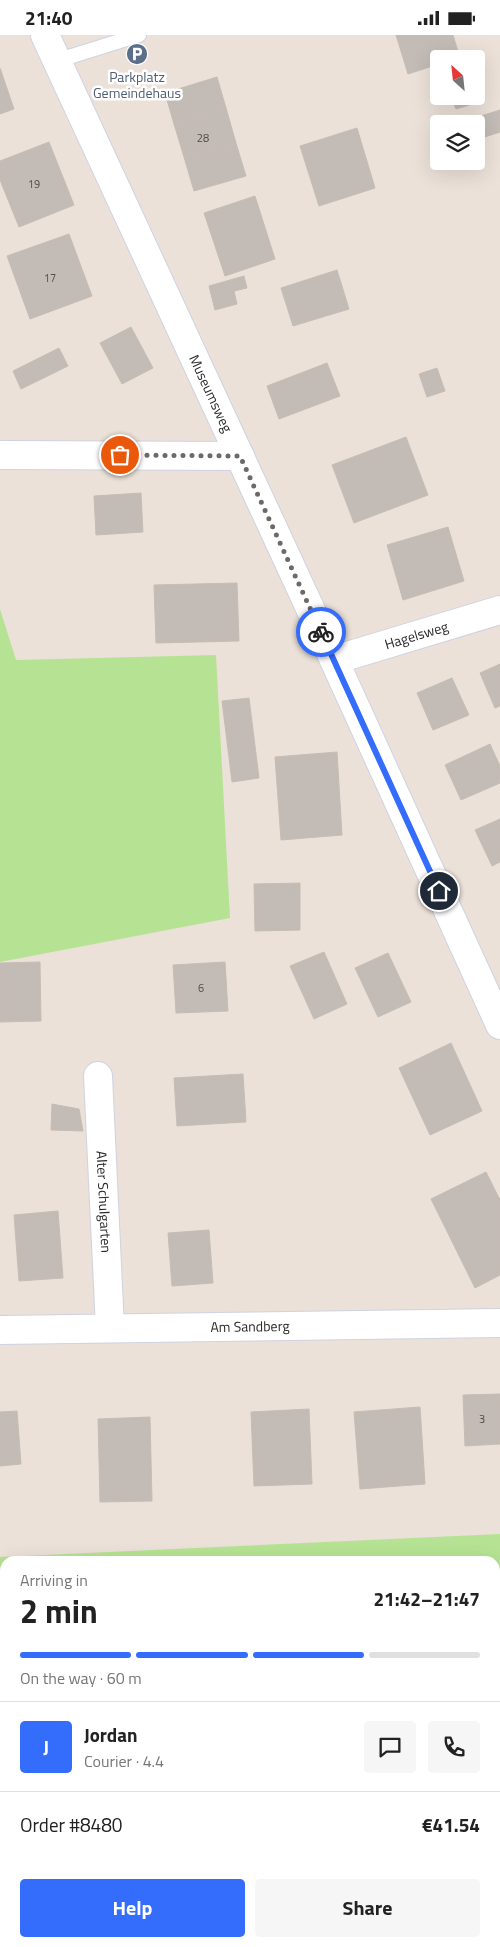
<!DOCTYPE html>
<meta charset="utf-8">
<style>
body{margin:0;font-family:"Titillium Web",sans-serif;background:#f6f6f6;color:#222;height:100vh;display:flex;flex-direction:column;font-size:19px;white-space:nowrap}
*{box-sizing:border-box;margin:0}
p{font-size:16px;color:#767676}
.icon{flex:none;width:28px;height:28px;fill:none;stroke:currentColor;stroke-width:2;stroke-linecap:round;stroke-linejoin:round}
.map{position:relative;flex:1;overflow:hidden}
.sheet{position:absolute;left:0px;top:1521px;width:500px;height:391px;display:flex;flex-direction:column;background:#fff;border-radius:15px 15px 0 0;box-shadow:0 5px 20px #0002}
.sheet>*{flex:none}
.needle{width:32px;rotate:333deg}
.fabs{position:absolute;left:430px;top:15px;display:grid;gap:10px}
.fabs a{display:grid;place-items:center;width:55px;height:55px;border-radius:5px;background:#fff;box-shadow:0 5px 20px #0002;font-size:25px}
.pin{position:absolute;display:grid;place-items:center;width:42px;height:42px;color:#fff;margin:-21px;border:2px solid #fff;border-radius:50%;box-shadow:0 1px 5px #0007}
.courier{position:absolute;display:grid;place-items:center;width:50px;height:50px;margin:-25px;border:4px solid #346cfc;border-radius:50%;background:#fff;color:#222;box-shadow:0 1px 6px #0007}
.headline em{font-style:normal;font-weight:700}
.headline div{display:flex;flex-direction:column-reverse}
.headline{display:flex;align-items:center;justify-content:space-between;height:85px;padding:0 20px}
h1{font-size:32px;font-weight:700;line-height:38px}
.bar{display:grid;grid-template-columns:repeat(4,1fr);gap:8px 5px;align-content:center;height:60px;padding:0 20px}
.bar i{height:6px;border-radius:4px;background:#e0e0e0}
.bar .active{background:#346cfc}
.bar p{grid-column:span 4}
.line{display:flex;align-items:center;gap:12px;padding:0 20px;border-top:1px solid #e0e0e0}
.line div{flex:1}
.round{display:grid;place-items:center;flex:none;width:52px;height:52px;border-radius:5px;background:#f6f6f6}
.primary-button{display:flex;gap:10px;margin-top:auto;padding:10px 20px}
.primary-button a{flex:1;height:58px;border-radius:5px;background:#346cfc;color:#fff;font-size:20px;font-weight:700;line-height:58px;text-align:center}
.primary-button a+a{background:#f6f6f6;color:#222}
.status{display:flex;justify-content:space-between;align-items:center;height:35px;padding:0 25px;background:#fff;direction:ltr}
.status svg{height:14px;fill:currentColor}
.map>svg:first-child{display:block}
.green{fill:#b6e393;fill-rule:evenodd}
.building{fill:#c3bbb5;stroke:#c6bdb3}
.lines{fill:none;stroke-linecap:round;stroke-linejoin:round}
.service-casing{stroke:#ced3e1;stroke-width:16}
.minor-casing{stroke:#ced3e1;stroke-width:30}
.service{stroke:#fff;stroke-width:14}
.minor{stroke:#fff;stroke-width:28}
.done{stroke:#6c6966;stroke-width:5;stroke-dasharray:0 9}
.route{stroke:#346cfc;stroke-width:6}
.labels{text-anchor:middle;stroke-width:5;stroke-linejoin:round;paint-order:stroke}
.number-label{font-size:11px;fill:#4f4d4b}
.service-label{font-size:14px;fill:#4e5e75;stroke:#fff}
.street-label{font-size:14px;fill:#282828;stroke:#fff}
</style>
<div class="status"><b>21:40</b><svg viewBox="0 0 49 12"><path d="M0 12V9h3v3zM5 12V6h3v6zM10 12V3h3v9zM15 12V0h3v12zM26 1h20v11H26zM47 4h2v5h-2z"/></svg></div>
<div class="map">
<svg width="500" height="1912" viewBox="0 0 500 1912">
<rect width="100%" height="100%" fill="#ebe1d8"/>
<g class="green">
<polygon points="0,574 16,625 216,620 230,883 0,927"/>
<path d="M500,1499V1912H0V1522ZM5,1526H495V1908H5Z"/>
</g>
<g class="building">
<polygon points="396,0 453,0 460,23 439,24 439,29 408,39"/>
<polygon points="0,33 14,74 0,79"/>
<polygon points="217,42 226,73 174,89 165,58"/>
<polygon points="451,61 469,61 472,69 456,74"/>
<polygon points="226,73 236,108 184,122 174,89"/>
<polygon points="500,75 500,97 476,105 476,89 466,89 465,86"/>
<polygon points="357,93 375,153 319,171 300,111"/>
<polygon points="49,107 74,170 19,192 0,145 0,126"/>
<polygon points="236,108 246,141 194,156 184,122"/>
<polygon points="255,161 275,224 225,241 204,178"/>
<polygon points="69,199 92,261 30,284 7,221"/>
<polygon points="337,235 349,274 293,291 281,253"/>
<polygon points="244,241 247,253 234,256 237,269 215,275 209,251"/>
<polygon points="131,292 153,333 122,349 100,308"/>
<polygon points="59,313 68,331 21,354 13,336"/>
<polygon points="327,328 340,361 279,384 267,351"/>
<polygon points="437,333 445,356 427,362 419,339"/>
<polygon points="406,402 428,460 354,488 332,430"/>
<polygon points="141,458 143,497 96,500 94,461"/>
<polygon points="448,492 464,546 403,565 387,510"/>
<polygon points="237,548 239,606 156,608 154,550"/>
<polygon points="500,629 500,671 495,673 480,638"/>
<polygon points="452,643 469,680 433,695 417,658"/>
<polygon points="249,663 259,743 232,747 222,666"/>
<polygon points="490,709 500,731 500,748 461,765 445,730"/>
<polygon points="337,717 342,800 281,805 275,722"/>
<polygon points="500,784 500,827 492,831 475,795"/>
<polygon points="300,848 300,895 255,896 254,849"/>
<polygon points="324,917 347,969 314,984 290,931"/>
<polygon points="388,918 411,967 378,982 355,933"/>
<polygon points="40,927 41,986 0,987 0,928"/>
<polygon points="225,927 228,976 176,978 173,930"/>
<polygon points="451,1008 482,1076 430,1100 399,1033"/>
<polygon points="243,1039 246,1087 177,1091 174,1043"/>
<polygon points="52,1069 79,1074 83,1096 51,1095"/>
<polygon points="486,1137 500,1165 500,1240 475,1253 431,1164"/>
<polygon points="58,1176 63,1243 19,1246 14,1180"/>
<polygon points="209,1195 213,1248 172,1251 168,1198"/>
<polygon points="500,1359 500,1409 465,1411 463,1360"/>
<polygon points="420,1372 425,1449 360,1454 354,1377"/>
<polygon points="309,1374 312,1449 254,1451 251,1377"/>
<polygon points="17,1376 21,1429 0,1431 0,1377"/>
<polygon points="150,1382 152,1466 100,1467 98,1384"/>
</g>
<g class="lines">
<g class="service-casing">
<polyline id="service" points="56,26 139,0"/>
</g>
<g class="minor-casing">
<g id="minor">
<path id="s1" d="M45,0L334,625L500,990"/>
<polyline points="0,420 240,421"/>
<path id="s2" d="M334,625L500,575"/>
<path id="s3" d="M98,1041L110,1293"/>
<path id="s4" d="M0,1295L500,1288"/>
</g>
</g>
<use href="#service" class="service"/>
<use href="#minor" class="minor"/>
</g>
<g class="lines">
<polyline class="done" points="120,420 240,421 321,597"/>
<polyline class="route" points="321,597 439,856"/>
</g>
<defs>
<g id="parking-disc" transform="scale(1.125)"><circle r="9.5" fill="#5c6f8a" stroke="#fff"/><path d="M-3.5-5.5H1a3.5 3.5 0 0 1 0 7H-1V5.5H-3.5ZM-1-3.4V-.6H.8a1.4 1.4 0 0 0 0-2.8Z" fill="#fff"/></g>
</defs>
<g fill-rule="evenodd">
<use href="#parking-disc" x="137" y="19"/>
</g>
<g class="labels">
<g class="number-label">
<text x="203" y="107">28</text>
<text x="34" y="153">19</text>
<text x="50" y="247">17</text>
<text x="201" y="957">6</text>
<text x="482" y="1388">3</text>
</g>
<g class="service-label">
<text x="137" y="47">Parkplatz<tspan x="137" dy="16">Gemeindehaus</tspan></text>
</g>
<g class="street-label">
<text dy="5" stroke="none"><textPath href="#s1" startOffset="395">Museumsweg</textPath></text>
<text dy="5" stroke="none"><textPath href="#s2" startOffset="86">Hagelsweg</textPath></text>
<text dy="5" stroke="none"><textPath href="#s3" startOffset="126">Alter Schulgarten</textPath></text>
<text dy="5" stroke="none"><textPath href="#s4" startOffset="250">Am Sandberg</textPath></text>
</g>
</g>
</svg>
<div class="fabs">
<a><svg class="needle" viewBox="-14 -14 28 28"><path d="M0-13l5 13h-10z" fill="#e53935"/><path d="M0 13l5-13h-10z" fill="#767676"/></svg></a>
<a><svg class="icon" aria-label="layers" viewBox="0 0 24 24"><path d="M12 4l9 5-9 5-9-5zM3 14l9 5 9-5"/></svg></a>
</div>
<div class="pin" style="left:120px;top:420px;background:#ea580c"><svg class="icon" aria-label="bag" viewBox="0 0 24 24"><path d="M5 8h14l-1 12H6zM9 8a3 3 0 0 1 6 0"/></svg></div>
<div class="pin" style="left:439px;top:856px;background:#1f2937"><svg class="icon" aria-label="home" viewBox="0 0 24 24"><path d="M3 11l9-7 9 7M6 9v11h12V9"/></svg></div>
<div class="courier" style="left:321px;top:597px"><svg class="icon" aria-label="bike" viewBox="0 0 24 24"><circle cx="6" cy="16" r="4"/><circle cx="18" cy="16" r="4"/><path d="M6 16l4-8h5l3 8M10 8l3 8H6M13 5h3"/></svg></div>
<section class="sheet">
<div class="headline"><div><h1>2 min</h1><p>Arriving in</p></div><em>21:42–21:47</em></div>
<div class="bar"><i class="active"></i><i class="active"></i><i class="active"></i><i></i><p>On the way · 60 m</p></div>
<div class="line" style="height:90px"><b class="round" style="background:#346cfc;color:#fff">J</b><div><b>Jordan</b><p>Courier · 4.4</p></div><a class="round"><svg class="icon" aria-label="chat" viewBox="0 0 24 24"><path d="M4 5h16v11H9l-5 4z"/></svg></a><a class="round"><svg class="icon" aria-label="phone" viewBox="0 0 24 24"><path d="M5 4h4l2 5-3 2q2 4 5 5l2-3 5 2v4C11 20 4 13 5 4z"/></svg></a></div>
<div class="line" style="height:65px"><div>Order #8480</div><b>€41.54</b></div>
<div class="primary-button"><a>Help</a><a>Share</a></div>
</section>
</div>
